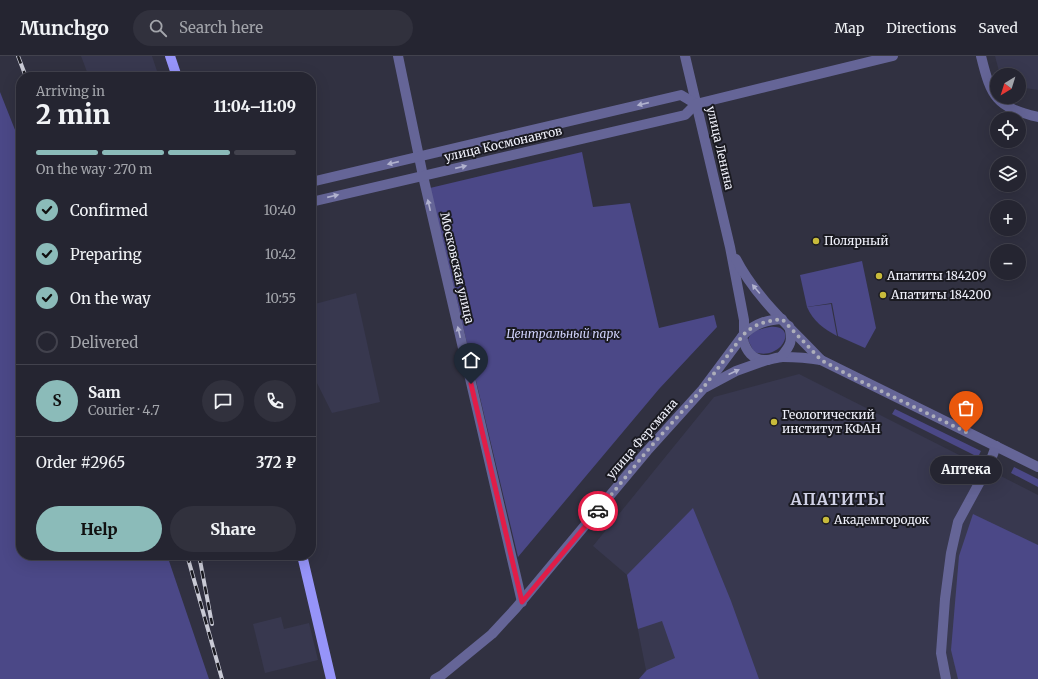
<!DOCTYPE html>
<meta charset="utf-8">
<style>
body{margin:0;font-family:Merriweather,serif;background:#31313d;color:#f1f3f6;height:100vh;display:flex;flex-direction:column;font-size:15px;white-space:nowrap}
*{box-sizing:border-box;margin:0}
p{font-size:13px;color:#a3a5ab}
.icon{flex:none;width:22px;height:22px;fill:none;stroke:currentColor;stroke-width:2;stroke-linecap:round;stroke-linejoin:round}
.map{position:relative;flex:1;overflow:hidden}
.details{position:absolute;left:16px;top:16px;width:300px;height:488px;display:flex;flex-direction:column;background:#252531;border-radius:16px;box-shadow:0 4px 16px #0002,0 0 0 1px #42424d}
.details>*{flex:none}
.needle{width:26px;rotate:218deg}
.controls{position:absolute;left:990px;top:12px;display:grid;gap:8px}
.controls a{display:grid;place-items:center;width:36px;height:36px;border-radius:50%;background:#252531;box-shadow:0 4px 16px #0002,0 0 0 1px #42424d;font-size:20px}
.pin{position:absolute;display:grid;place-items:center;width:34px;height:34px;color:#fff;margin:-41px -17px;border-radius:50% 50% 50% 0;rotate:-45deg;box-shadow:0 0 4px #0007}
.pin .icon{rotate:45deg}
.courier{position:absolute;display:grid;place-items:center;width:40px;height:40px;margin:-20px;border:3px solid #e11d48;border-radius:50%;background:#fff;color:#222;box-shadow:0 1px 5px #0007}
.bubble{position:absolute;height:28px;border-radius:14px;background:#252531;box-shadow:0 4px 16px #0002,0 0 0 1px #42424d;font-size:13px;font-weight:800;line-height:28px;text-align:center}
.overview em{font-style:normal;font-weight:800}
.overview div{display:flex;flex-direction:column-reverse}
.overview{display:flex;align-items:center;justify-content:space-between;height:68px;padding:0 20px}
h1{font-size:26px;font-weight:800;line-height:30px}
.bar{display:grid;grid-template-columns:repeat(4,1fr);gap:6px 4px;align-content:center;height:48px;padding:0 20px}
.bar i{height:5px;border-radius:3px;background:#42424d}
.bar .on{background:#8bbbb9}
.bar p{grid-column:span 4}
.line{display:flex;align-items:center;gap:10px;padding:0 20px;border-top:1px solid #42424d}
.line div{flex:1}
.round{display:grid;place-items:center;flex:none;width:42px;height:42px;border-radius:21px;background:#31313d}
ol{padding:0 20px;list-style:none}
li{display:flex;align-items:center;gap:12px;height:44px}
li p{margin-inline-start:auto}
li .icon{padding:4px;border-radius:50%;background:#8bbbb9;color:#111;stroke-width:4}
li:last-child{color:#a3a5ab}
li i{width:22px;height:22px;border:2px solid #42424d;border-radius:50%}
.action{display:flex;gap:8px;margin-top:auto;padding:8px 20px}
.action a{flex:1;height:46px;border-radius:24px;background:#8bbbb9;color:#111;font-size:16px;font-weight:800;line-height:46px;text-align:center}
.action a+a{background:#31313d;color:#f1f3f6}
header{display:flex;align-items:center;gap:24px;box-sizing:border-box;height:56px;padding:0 20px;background:#252531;border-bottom:1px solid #42424d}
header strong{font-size:19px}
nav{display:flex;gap:22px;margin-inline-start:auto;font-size:14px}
.search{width:280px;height:36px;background:#31313d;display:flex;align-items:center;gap:10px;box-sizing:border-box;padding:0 14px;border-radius:22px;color:#a3a5ab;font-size:15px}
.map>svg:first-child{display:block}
.built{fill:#38384f}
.green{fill:#4b4887}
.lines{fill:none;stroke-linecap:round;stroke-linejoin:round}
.minor{stroke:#656597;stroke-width:10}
.major{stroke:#9694f9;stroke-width:10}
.rail-casing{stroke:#c9cad5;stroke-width:4}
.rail{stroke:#1a1a21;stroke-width:2.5;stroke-dasharray:8;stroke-linecap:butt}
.oneway{fill:#b1b2ce}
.done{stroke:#adaeba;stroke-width:4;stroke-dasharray:0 7.2}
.route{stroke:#e11d48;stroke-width:5}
.poi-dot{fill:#c8bb3b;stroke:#1a1a21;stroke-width:1.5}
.labels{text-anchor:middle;stroke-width:4;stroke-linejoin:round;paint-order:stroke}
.street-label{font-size:12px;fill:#f0f1fb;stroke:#1a1a21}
.poi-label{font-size:12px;fill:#f0f1fb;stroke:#1a1a21;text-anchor:start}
.park-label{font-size:12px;font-style:italic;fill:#ced0f9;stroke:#1a1a21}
.district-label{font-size:16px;font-weight:bold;letter-spacing:1px;fill:#d0d1e6;stroke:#1a1a21}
</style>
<header>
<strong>Munchgo</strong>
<div class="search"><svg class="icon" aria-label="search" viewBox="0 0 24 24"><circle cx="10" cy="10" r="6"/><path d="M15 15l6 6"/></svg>Search here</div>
<nav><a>Map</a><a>Directions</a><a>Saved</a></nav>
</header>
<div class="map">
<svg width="1038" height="623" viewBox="0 0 1038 623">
<rect width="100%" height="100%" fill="#313141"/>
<g class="built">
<polygon points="81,0 152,0 159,21 89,21"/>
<polygon points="995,0 1038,0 1038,34 1019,31 1019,19 1000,19"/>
<polygon points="356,237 380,346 332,357 315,323 311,308 311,249"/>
<polygon points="799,318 1038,439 1038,623 639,623 646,614 627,519 593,490 714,341"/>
<polygon points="281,561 284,573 309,567 318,604 265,617 253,568"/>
</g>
<g class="green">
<polygon points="0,36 21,89 21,499 167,499 209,623 0,623"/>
<polygon points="582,96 593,151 630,147 659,272 714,259 717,271 659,333 518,501 430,132"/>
<polygon points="862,205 876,272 865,292 838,280 832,247 807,251 800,219"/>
<path d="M831,248L837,280C824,273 813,265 807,251Z"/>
<path d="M770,271C799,268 783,306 754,296L748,284C751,274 761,273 770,271Z"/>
<polygon points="895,353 981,395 978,401 892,358"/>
<polygon points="1014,411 1038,423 1038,431 1011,417"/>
<polygon points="693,452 731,545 759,623 639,623 647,614 675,602 662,565 638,573 627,519"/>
<polygon points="973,458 1038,489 1038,623 958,623 951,594 959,500"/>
</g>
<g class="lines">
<g class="minor">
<polyline points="398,0 423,120 522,546"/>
<polyline points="685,0 730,191 744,264 744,278"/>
<path d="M981,0C991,41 996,51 1038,61"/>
<polyline points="311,126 681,39 696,48"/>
<polyline points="311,146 685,59 696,48 893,0"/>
<path d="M736,203C756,242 791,272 821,304"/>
<path d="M742,281C746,295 752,305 768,304C773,303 778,301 783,301C796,301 809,302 821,304L1038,411"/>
<path d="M781,301C791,289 793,285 789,270"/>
<polyline points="706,331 736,315 767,304"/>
<path d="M435,623L442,619L492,578L516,552L647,395L703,333L744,278C756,267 767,264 782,263"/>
<polyline points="946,623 941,597 945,543 951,497 958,466 989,409 996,390"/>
</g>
<g class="major">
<polyline points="170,0 177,21"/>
<polyline points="302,499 331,623"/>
</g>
<g class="rail-casing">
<g id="rail">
<polyline points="18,0 26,21"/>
<polyline points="187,499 222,623"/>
<polyline points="199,499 212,568"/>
</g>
</g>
<use href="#rail" class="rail"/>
</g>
<defs><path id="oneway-solid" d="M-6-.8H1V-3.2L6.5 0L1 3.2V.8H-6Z"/></defs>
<g class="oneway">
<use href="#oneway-solid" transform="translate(643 48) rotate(167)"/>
<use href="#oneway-solid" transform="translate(393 107) rotate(167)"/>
<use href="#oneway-solid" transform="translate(461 111) rotate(-13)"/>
<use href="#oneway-solid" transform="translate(333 140) rotate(-13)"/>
<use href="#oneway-solid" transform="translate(429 149) rotate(-103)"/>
<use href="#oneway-solid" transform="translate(756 233) rotate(-130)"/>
<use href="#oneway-solid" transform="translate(459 276) rotate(-103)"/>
<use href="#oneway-solid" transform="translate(734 316) rotate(-24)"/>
</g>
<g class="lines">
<path class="done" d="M598,455L647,395L703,332L744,278C756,267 767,265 782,263L821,304L858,324L966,376"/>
<polyline class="route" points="471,328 522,546 598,455"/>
</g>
<g class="poi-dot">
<circle cx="816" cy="185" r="4"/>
<circle cx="879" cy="220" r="4"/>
<circle cx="883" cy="239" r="4"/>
<circle cx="774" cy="366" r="4"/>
<circle cx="826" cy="464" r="4"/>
</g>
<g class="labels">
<g class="street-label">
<text transform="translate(503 88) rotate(-13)" y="4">улица Космонавтов</text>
<text transform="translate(720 92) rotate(77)" y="4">улица Ленина</text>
<text transform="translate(457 212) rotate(77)" y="4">Московская улица</text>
<text transform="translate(642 383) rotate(-49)" y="4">улица Ферсмана</text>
</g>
<g class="poi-label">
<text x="824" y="189">Полярный</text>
<text x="887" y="224">Апатиты 184209</text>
<text x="891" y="243">Апатиты 184200</text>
<text x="782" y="363">Геологический<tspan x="782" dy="14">институт КФАН</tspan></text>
<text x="834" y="468">Академгородок</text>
</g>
<g class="park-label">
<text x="563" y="282">Центральный парк</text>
</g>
<g class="district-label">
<text x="838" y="449">АПАТИТЫ</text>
</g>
</g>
</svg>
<div class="controls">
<a><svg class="needle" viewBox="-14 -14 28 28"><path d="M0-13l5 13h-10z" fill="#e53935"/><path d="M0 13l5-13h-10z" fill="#a3a5ab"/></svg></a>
<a><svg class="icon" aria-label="locate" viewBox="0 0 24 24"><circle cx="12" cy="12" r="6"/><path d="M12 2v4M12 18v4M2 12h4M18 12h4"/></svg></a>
<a><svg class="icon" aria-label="layers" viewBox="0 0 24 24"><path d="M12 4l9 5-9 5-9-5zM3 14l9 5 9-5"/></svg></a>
<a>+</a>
<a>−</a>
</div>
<div class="pin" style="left:966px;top:376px;background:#ea580c"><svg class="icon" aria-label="bag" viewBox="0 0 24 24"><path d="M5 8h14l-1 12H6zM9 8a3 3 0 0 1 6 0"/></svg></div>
<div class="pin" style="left:471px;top:328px;background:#1f2937"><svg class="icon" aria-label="home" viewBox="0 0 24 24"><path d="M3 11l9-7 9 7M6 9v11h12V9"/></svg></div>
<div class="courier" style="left:598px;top:455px"><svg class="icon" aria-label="car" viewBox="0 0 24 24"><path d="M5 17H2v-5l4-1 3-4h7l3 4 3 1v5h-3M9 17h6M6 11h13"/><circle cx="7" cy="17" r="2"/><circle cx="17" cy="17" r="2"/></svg></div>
<div class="bubble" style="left:930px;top:400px;width:72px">Аптека</div>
<section class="details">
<div class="overview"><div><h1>2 min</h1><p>Arriving in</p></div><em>11:04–11:09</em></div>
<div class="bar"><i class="on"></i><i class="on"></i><i class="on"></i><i></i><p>On the way · 270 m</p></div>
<ol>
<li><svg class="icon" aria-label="check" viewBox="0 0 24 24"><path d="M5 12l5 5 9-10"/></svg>Confirmed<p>10:40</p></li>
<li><svg class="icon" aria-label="check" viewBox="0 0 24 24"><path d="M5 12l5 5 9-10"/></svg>Preparing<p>10:42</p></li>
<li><svg class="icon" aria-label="check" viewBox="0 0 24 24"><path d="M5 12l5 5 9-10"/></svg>On the way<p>10:55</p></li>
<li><i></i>Delivered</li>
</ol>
<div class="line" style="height:72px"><b class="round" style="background:#8bbbb9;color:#111">S</b><div><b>Sam</b><p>Courier · 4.7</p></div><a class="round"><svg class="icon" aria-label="chat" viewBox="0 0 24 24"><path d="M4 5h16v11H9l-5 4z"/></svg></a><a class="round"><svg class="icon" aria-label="phone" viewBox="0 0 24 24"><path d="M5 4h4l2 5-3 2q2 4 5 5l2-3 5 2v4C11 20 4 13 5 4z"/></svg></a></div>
<div class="line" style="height:52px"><div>Order #2965</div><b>372 ₽</b></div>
<div class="action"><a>Help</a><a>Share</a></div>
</section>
</div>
